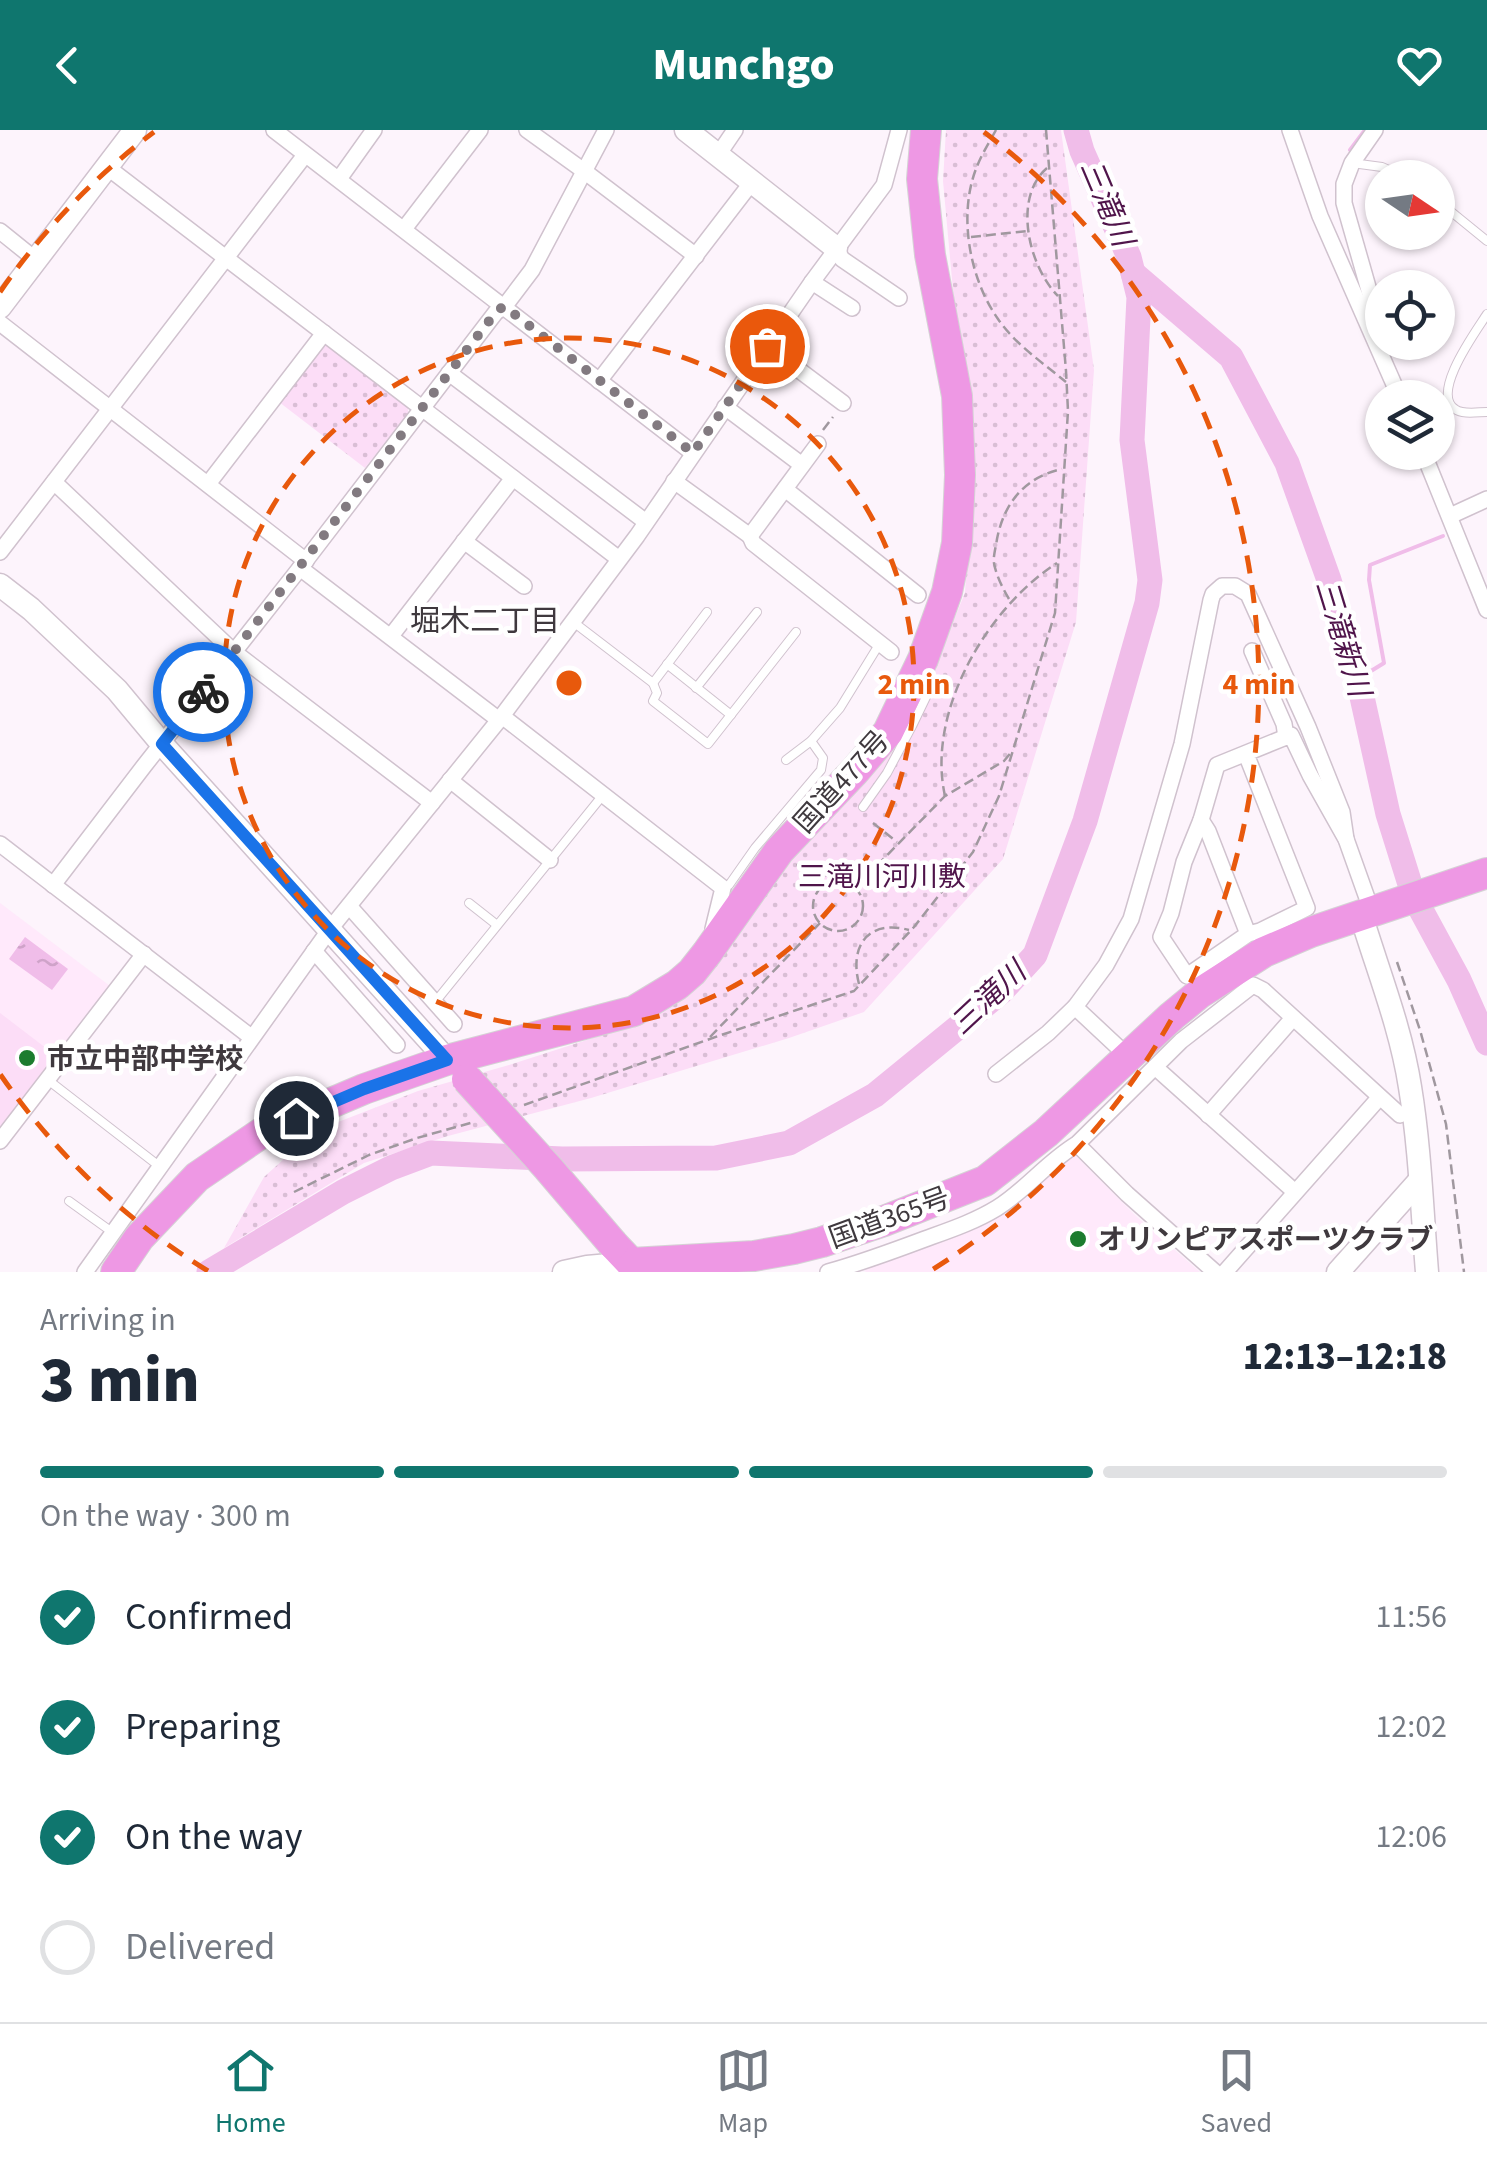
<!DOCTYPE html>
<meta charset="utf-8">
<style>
body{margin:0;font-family:"Source Sans 3","Noto Sans JP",sans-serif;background:#f6f6f7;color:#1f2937;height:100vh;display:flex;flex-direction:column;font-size:38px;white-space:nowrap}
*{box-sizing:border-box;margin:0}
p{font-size:32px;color:#747a83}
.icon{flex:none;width:55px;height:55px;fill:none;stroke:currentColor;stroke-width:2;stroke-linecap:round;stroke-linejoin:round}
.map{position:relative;height:1142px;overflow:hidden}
.drawer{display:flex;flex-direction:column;background:#fff;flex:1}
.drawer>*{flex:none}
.needle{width:65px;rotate:103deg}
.buttons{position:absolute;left:1365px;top:30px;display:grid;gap:20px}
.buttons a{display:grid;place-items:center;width:90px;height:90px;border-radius:50%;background:#fff;box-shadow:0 2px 8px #0004;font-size:50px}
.pin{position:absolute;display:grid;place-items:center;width:85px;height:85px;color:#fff;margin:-42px;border:5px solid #fff;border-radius:50%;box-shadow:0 2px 10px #0007}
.courier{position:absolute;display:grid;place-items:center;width:100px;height:100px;margin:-50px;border:8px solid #1a73e8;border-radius:50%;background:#fff;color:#222;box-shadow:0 2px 12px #0007}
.head em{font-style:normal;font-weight:800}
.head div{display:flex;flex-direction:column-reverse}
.head{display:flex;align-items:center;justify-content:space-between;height:170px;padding:0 40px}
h1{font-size:65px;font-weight:800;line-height:75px}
.bar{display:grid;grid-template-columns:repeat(4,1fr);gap:15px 10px;align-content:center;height:120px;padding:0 40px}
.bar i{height:12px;border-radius:8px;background:#e0e1e3}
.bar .selected{background:#0f766e}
.bar p{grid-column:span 4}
ol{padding:0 40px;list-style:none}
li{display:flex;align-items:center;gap:30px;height:110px}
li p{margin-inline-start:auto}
li .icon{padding:10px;border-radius:50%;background:#0f766e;color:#fff;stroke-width:4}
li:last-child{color:#747a83}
li i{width:55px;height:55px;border:5px solid #e0e1e3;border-radius:50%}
header{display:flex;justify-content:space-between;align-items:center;height:130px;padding:0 40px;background:#0f766e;color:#fff;font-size:45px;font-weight:800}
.tab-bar{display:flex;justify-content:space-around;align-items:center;height:140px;border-top:2px solid #e0e1e3;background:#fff;font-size:28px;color:#747a83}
.tab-bar a{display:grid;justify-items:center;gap:5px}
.tab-bar .selected{color:#0f766e}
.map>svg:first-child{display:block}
.built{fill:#ffe9fb}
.park{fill:url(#park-dots)}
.pitch{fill:#fcddf7}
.water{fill:url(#water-ripples)}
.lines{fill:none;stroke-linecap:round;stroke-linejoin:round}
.stream{stroke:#f0bde9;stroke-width:4}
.river{stroke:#f0bde9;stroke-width:25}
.lane-casing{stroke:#d0c2ce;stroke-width:10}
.street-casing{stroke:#d0c2ce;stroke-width:18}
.secondary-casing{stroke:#d0c2ce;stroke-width:25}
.highway-casing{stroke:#d5d3d5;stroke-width:32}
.path{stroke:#a0989f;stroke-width:2.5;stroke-dasharray:10 5;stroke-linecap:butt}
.lane{stroke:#fff;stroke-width:8}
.street{stroke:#fff;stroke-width:15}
.secondary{stroke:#fff;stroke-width:22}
.highway{stroke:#ee98e4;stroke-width:30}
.highway-bridge-casing{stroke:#d5d3d5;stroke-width:32;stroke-linecap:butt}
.highway-bridge{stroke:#ee98e4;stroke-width:30}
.done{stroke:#827a80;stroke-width:10;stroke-dasharray:0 18}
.route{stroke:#1a73e8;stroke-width:12}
.ring{fill:none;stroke:#e8590c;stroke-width:5;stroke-dasharray:18 12}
.poi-dot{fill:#1c7c2e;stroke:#fff;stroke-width:4}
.labels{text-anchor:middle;stroke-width:9;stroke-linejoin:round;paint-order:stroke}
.street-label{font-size:28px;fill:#3f393e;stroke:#fff}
.park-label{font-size:28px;fill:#4f144a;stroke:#fff}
.poi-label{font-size:28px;font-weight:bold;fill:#3f393e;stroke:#fff;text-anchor:start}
.water-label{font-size:30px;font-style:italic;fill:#50154b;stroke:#fff}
.neighbourhood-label{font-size:30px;fill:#3f393e;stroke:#fff}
.centre{fill:#e8590c;stroke:#fff;stroke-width:5}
.ring-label{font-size:30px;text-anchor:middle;font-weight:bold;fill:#e8590c;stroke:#fff;stroke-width:9;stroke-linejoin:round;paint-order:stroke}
</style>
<header><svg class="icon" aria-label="back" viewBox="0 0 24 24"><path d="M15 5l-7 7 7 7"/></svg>Munchgo<svg class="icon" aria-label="heart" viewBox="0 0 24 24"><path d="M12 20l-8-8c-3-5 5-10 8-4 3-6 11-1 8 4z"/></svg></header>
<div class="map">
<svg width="1487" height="1142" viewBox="0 0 1487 1142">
<defs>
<pattern id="park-dots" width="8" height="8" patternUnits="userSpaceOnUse" patternTransform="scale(2.5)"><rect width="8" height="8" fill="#fcddf7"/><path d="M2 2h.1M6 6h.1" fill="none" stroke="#d9bed5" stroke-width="1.8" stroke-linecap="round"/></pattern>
<pattern id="water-ripples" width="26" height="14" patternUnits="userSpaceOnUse" patternTransform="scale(2.5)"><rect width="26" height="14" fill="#f0bde9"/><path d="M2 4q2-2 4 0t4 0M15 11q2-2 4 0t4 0" fill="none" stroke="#cfa3c9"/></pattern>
</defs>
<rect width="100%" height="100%" fill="#fdf4fc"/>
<g class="built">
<polygon points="0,773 110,856 0,1001"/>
<polygon points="1076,1026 1135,1085 1200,1142 866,1142 862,1138 948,1110 976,1098 1001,1084 1071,1027"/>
</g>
<g class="park">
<polygon points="946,0 1061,0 1094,240 1076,492 1003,729 864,882 789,908 591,968 448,1006 364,1033 224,1118 264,1047 315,1001 418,961 509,935 646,891 789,731 904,609 965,463 973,317 955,182 943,51"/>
<polygon points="330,214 408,276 408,283 365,338 279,272 323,216"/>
</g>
<polygon class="pitch" points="0,883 55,925 0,997"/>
<polygon class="water" points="25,807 68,839 52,860 9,829"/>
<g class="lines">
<g class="stream">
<polyline points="1350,20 1365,0"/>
<polyline points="1358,549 1384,533 1369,450 1370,435 1443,406"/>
</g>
<g class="river">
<polyline points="1133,143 1231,227 1287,333 1329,450 1358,549 1388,684 1414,767 1459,850 1487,913"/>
<polyline points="209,1142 343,1062 391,1038 431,1023 562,1029 716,1028 789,1013 875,965 1001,862 1035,825 1085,691 1147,473 1150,450 1132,310 1139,167 1129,127 1082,21 1076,0"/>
</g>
<g class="lane-casing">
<g id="lane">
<polyline points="1352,33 1382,37 1407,48"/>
<polyline points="1438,71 1487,111"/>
<path d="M1487,184C1477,200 1430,263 1455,279C1462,285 1478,282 1487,282"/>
<polyline points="572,491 653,553 707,482"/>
<polyline points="667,534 731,585"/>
<polyline points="653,553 657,563 653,571 708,614 796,502"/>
<polyline points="696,558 757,482"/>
<polyline points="786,630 811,611 840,578 880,513"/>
<polyline points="863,677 887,643 912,596 926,567 927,548"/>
<polyline points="723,758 729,755 755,718 821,640 823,628 811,611"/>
<polyline points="469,773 497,795"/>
<polyline points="436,871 603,665"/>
<polyline points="48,950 159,1036"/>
<polyline points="69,1071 112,1102"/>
</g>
</g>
<g class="street-casing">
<g id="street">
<polyline points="274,0 693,323"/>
<polyline points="527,0 584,41 696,126"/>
<polyline points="1290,0 1320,86 1400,268"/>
<polyline points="1375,0 1352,33 1344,54 1344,73 1370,164 1375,198"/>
<polyline points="718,25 735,0"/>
<polyline points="107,37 619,429"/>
<polyline points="339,49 374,0"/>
<polyline points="404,99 480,0"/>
<polyline points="0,101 36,130"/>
<polyline points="836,118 842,129 899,168"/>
<polyline points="812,152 852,178"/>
<polyline points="0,193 306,431"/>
<polyline points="767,216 843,273"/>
<polyline points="449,243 646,392"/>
<polyline points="599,251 752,52"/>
<polyline points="725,277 802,335"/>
<polyline points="1423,322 1487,480"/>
<polyline points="674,351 750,406 818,314"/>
<polyline points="54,352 234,522 432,673"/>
<polyline points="208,354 324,203"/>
<polyline points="785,359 918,465"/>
<polyline points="1450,386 1487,369"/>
<polyline points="750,406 753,413 891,522"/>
<polyline points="464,411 524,456"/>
<polyline points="0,422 305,25"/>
<polyline points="300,438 499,590"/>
<polyline points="391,506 513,348"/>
<polyline points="1252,521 1284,594 1286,607"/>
<polyline points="502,586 723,758 713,799"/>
<polyline points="1246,624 1307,778 1260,801 1248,804 1187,846 1161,807 1171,783 1184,732 1201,690 1217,635 1291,605 1310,645 1346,709 1372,782"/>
<polyline points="450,650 550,730"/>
<polyline points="1201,690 1208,701 1248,804"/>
<polyline points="0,714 251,907"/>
<polyline points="53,755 144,636 300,438 496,182 504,177 532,140 606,0"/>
<polyline points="349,776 454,894"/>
<polyline points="314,821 397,915"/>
<polyline points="1075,877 1121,920"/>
<polyline points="1155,937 1295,1062"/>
<polyline points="996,944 1048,903 1075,877 1106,835 1131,789 1182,614 1211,470 1213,464 1222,456 1235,456 1248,464 1308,597 1342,682 1346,709"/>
<polyline points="1208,985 1293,888"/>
<polyline points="0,1011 144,824"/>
<polyline points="1077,1014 1127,1064 1215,1142"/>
<polyline points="85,1142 330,799 499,590 637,406 812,152 884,55 899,0"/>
<path d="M828,1142C861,1133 893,1121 925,1109C950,1100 974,1092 997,1078C1026,1060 1047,1032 1077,1014L1181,911L1253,855L1263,860L1400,985"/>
<polyline points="1225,1142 1379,968"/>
</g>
</g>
<g class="secondary-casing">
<g id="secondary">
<polyline points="686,0 836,118"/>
<polyline points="0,177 135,0"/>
<polyline points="0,455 31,479 117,560 162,614 447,930"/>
<path d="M1361,785C1378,841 1401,898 1410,957C1420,1018 1422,1080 1427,1142"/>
<polyline points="564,1142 587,1137 631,1133 637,1139"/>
<polyline points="1338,1142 1420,1050"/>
</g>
</g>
<g class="highway-casing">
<g id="highway">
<polyline points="613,1114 631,1133 754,1126 794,1119 822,1112 884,1091 985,1051 1046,1003 1172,886 1200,863 1264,822 1311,802 1487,743"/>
<polyline points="116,1142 139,1108 197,1047 263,1002 364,959 447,930 634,881 677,855 692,842 707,823 779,721 855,641 888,602 923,529 947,462 957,413 960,345 957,266 930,125 922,49 926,0"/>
</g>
</g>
<g class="path">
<path d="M996,0C990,11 983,22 978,34C957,82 969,148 998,189C1015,214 1043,233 1066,252"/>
<path d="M1047,38C1012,68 1029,137 1058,166"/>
<polyline points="971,107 1027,101"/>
<polyline points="823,300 833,287"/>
<path d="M1009,469C1003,459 996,445 994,433C993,426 996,417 997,409C1004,373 1025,347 1062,339"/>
<path d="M945,666C926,582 987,478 1057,433"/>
<polyline points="873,693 897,712"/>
<polyline points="797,734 820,757"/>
<circle cx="838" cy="776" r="25"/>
<polyline points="856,757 945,666 1004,631 1013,620"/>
<polyline points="1397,832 1420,900 1446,994 1464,1142"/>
<path d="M859,854C849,816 868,789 909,800"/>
<polyline points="710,907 820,793"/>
<polyline points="524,975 721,905 854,861 914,797 973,722 999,666 1055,483 1068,281 1066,241 1046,0"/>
<polyline points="294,1062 369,1025 417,1008 474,992"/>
</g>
<use href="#lane" class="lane"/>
<use href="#street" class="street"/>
<use href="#secondary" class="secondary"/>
<use href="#highway" class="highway"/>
<g class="highway-bridge-casing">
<polyline id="highway-bridge" points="467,949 548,1038 613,1114"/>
</g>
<use href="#highway-bridge" class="highway-bridge"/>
</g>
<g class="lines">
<polyline class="done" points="203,562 496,182 504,176 693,323 767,216"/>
<polyline class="route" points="203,562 162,614 447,930 364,959 296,988"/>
</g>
<g class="ring">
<circle cx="569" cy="553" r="345"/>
<path d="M208 1141A690 690 0 0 1 0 944M0 162A690 690 0 0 1 154 2M984 2A690 690 0 0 1 930 1141"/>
</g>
<g class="poi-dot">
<circle cx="27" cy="928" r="10"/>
<circle cx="1078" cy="1109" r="10"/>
</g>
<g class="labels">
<g class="street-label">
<text transform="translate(841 651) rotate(-48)" y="10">国道477号</text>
<text transform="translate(889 1087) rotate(-20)" y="10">国道365号</text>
</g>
<g class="park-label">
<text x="882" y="756">三滝川河川敷</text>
</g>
<g class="poi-label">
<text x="47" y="938">市立中部中学校</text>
<text x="1098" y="1119">オリンピアスポーツクラブ</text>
</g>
<g class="water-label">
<text transform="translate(1107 73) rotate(67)" y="10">三滝川</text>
<text transform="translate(1343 508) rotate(73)" y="10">三滝新川</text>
<text transform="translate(988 868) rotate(-43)" y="10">三滝川</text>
</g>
<g class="neighbourhood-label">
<text x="485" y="501">堀木二丁目</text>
</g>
</g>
<circle cx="569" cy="553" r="15" class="centre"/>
<g class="ring-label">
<text x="914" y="564">2 min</text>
<text x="1259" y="564">4 min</text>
</g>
</svg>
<div class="buttons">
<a><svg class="needle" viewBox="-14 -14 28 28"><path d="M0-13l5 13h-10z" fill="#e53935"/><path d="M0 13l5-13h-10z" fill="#747a83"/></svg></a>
<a><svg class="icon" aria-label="locate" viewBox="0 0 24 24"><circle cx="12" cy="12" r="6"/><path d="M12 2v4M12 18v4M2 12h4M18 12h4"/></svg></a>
<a><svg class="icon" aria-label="layers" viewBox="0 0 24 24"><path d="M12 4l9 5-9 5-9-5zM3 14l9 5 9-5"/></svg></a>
</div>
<div class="pin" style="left:767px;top:216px;background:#ea580c"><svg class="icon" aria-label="bag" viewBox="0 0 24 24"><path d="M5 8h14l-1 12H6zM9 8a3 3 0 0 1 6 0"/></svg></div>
<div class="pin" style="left:296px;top:988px;background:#1f2937"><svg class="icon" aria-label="home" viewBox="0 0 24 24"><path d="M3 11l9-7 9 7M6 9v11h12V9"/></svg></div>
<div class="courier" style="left:203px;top:562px"><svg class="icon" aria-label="bike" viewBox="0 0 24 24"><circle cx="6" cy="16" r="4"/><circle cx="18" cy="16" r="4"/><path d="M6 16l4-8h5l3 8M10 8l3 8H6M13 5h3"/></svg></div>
</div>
<section class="drawer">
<div class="head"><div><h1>3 min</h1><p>Arriving in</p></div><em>12:13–12:18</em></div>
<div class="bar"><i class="selected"></i><i class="selected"></i><i class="selected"></i><i></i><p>On the way · 300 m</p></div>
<ol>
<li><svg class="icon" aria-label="check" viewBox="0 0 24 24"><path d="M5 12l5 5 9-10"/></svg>Confirmed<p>11:56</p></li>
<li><svg class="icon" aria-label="check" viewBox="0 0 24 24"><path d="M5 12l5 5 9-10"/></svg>Preparing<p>12:02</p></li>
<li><svg class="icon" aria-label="check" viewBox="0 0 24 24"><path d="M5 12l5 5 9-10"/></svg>On the way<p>12:06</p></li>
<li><i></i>Delivered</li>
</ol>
</section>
<nav class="tab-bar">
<a class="selected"><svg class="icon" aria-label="home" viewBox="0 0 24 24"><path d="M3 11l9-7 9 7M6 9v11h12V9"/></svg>Home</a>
<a><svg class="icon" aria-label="map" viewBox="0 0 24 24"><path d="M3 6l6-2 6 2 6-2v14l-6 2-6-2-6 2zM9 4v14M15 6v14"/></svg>Map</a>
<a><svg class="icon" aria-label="saved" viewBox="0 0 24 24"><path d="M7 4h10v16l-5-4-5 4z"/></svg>Saved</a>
</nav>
